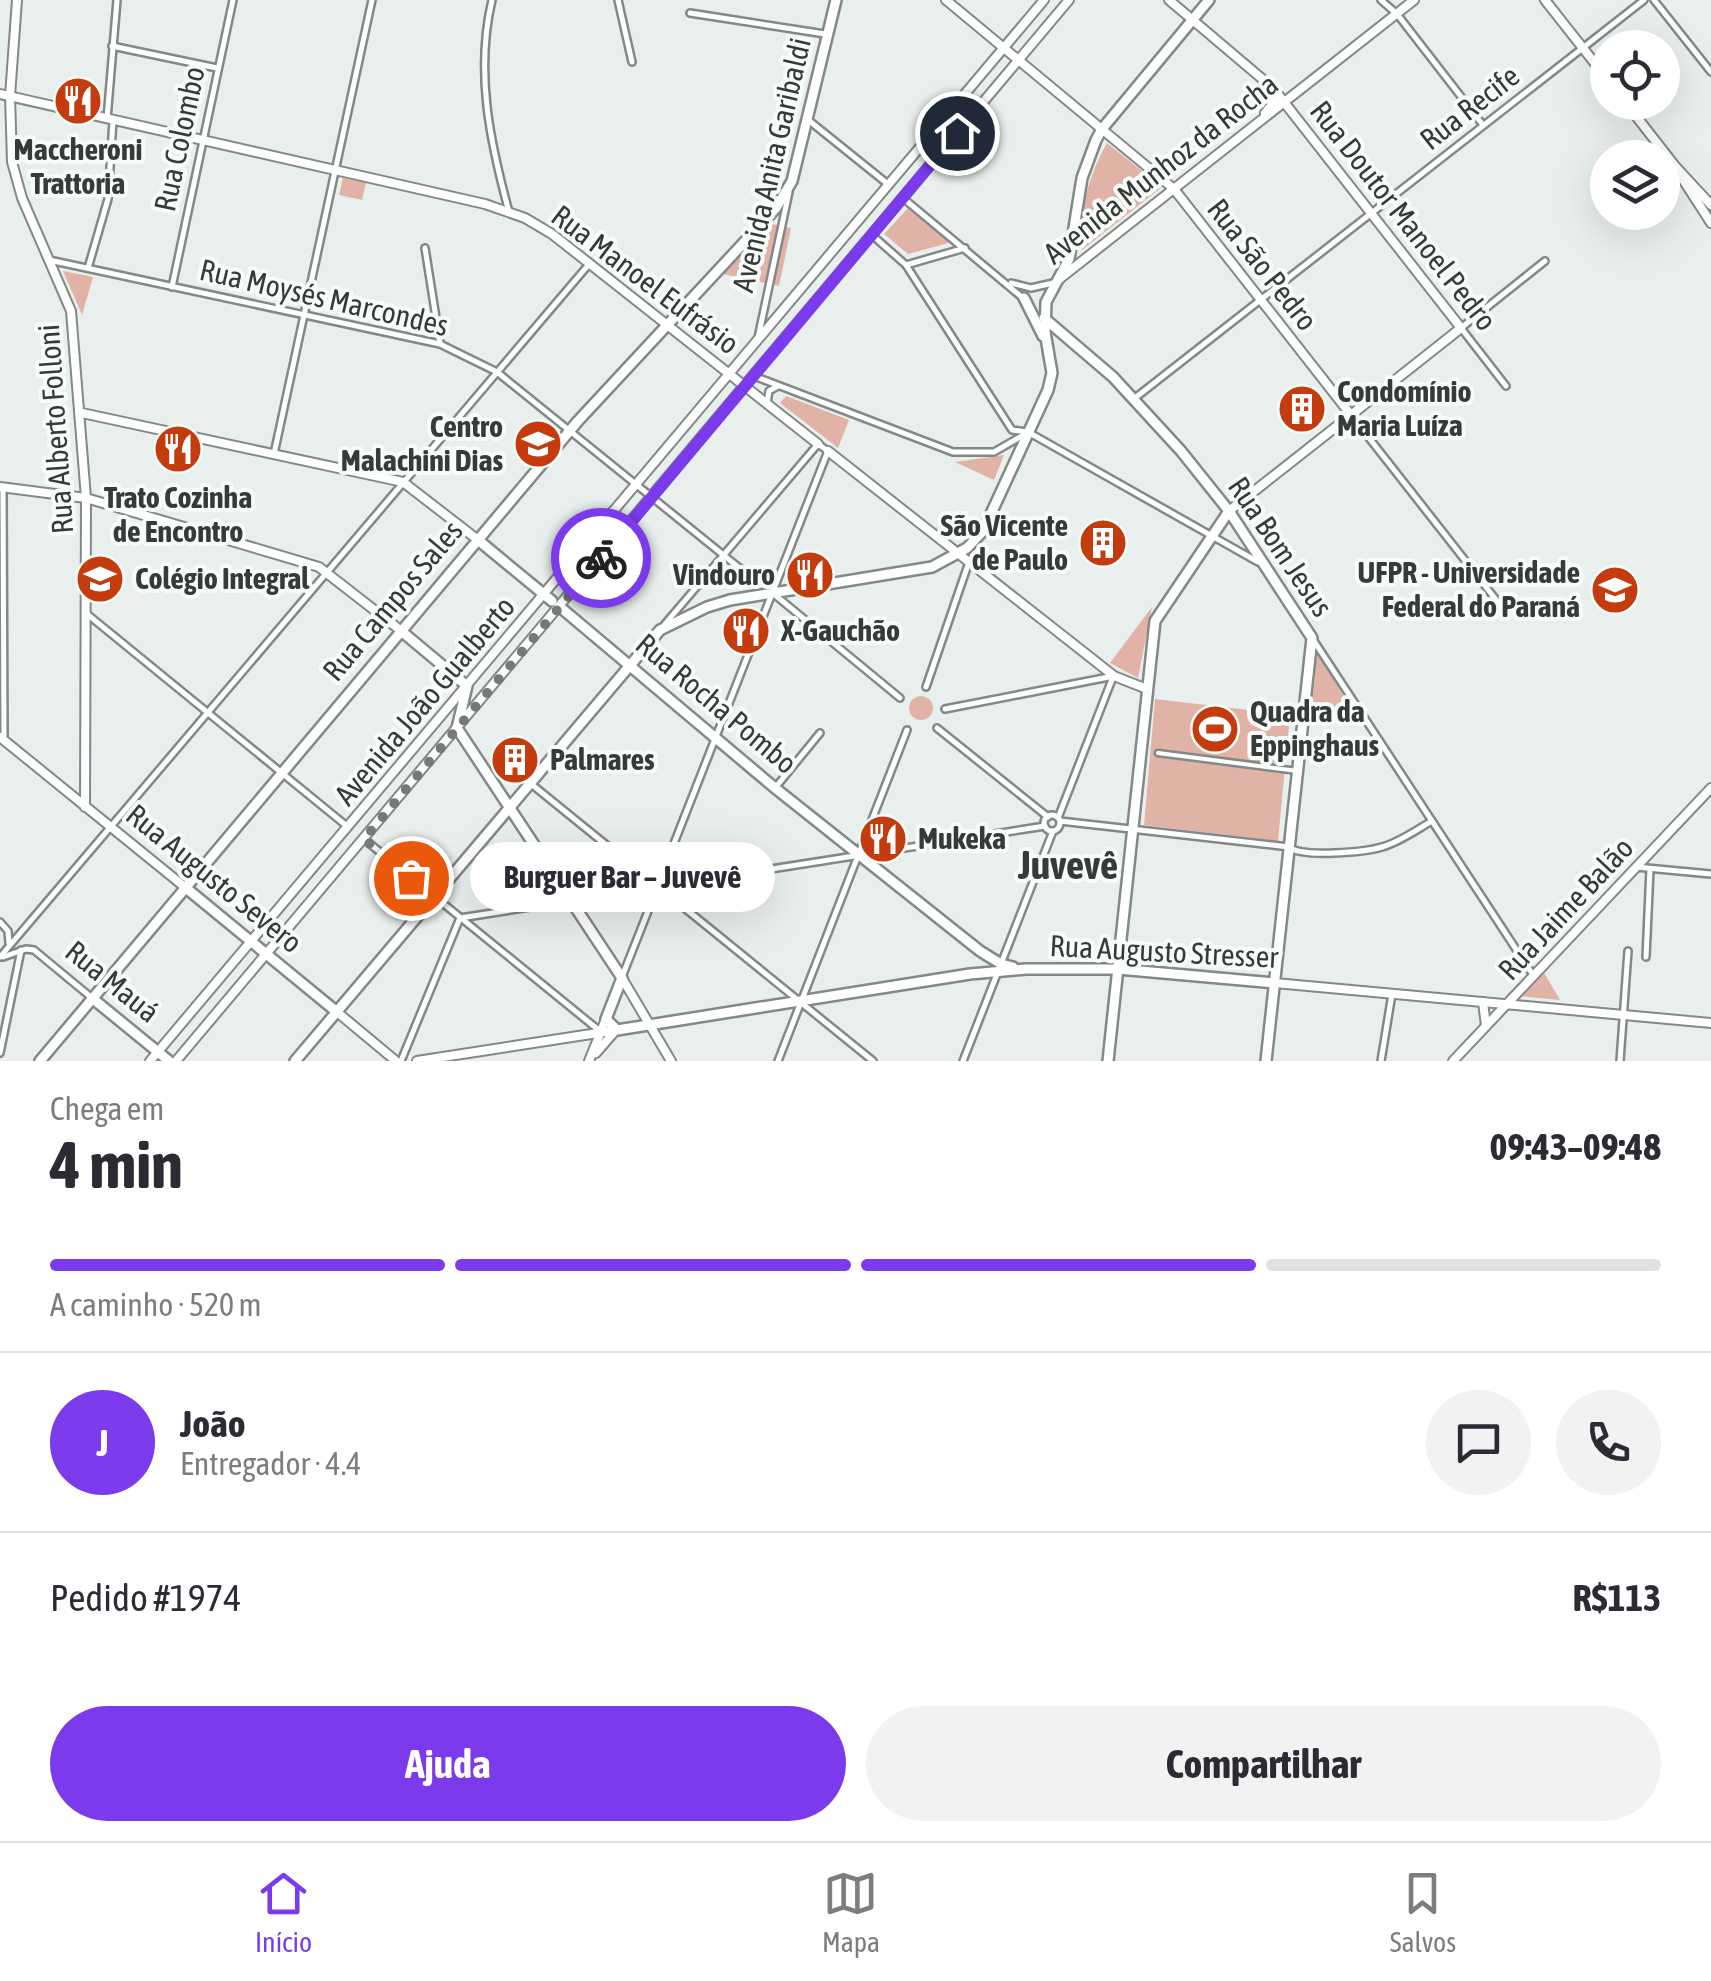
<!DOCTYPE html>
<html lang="pt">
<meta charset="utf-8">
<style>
body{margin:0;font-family:"Asap Condensed",sans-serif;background:#f2f2f3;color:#2b2b33;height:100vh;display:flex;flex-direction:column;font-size:38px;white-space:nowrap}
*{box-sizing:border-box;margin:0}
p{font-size:32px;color:#7c7c81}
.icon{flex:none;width:55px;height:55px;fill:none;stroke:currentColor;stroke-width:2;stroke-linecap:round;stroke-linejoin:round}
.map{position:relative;height:1061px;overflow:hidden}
.sheet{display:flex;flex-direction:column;background:#fff;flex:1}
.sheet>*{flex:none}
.fabs{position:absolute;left:1590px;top:30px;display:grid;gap:20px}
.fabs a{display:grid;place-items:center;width:90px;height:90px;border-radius:50%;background:#fff;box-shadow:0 10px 40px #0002;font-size:50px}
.pin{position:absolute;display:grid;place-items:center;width:85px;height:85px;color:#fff;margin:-42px;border:5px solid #fff;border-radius:50%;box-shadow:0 2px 10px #0007}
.courier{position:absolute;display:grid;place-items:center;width:100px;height:100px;margin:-50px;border:8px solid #7c3aed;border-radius:50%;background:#fff;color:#222;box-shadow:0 2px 12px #0007}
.bubble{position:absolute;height:70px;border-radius:35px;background:#fff;box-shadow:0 10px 40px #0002;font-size:32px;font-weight:700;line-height:70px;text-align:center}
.head em{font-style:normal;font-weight:700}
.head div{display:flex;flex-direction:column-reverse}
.head{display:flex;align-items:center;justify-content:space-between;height:170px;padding:0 50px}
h1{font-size:65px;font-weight:700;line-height:75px}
.bar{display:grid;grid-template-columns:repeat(4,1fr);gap:15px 10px;align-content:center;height:120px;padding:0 50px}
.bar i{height:12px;border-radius:8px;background:#e1e1e2}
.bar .current{background:#7c3aed}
.bar p{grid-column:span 4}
.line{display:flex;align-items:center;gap:25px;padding:0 50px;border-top:2px solid #e1e1e2}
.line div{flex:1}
.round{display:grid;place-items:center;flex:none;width:105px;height:105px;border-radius:52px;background:#f2f2f3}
.cta{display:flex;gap:20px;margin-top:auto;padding:20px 50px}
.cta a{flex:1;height:115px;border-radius:60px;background:#7c3aed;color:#fff;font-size:40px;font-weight:700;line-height:115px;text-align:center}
.cta a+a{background:#f2f2f3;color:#2b2b33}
.dock{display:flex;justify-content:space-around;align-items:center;height:140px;border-top:2px solid #e1e1e2;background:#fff;font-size:28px;color:#7c7c81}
.dock a{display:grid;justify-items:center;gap:5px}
.dock .current{color:#7c3aed}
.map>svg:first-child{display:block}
.green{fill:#e1b3a6}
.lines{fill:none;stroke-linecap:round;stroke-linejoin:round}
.pedestrian-casing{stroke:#828986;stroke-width:9}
.minor-casing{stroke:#828986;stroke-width:10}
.tertiary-casing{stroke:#828986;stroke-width:12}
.secondary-casing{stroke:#828986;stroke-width:12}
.primary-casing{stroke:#828986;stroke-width:14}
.pedestrian{stroke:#fff;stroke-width:4}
.minor{stroke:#fff;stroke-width:5}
.tertiary{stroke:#fff;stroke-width:8}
.secondary{stroke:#fff;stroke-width:8}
.primary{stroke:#fff;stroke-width:9}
.done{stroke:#767978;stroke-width:10;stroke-dasharray:0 18}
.route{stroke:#7c3aed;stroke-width:12}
.labels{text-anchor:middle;stroke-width:8;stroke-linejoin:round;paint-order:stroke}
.street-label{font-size:30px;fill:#383a39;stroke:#f6fdf9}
.poi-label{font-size:30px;font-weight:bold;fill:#383a39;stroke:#f6fdf9;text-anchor:start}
.district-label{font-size:40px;font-weight:bold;fill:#383a39;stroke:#f6fdf9}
</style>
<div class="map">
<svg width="1711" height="1061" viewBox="0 0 1711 1061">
<rect width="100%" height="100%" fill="#e9efec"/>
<g class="green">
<path d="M1107,143L1162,187L1082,250L1078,244C1081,207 1089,175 1107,143Z"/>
<polygon points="343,178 366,183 362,200 339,195"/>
<polygon points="909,207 952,242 908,254 884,234"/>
<polygon points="772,224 791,228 779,286 723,274"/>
<polygon points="63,271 93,277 82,315"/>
<polygon points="786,396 849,420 838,448 780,403"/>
<polygon points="1004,455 994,480 955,462"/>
<polygon points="1152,607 1138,678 1110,663"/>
<polygon points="1317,653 1351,708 1312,706"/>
<circle cx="921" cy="708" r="12"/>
<polygon points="1155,699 1290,715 1278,841 1144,825"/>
<polygon points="1543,971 1560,1000 1518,996"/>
</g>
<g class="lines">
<g class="pedestrian-casing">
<polyline id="pedestrian" points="1158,753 1298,771"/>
</g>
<g class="minor-casing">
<g id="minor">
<path d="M492,0C475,72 490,142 509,212"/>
<polyline points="618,0 632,62"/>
<polyline points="1381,0 1397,14 1483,125"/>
<polyline points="1654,0 1711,72"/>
<polyline points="690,13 825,34"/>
<polyline points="112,46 217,68"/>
<polyline points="107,119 117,0"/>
<polyline points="807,119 889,185"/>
<polyline points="903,198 1024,299"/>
<polyline points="872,235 906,265 1012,430 1028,432 1258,562"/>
<polyline points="425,248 440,343"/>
<polyline points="49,260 440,344 497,372 753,579"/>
<polyline points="906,265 965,248"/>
<polyline points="88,268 108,199 113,120"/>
<polyline points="1011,283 1031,288 1053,283"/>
<polyline points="172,287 233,0"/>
<polyline points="758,338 789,192"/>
<polyline points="754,376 953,452 994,452 1027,433"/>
<polyline points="1506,386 1461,328 1545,261"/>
<polyline points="1135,398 1644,0"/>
<polyline points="767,403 769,391 778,386"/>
<polyline points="1351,415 1497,601"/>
<polyline points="274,454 372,0"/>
<polyline points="3,488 4,737"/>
<polyline points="775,595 900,698"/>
<polyline points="87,614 348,827"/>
<polyline points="1314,641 1533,975"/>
<polyline points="926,687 969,562"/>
<polyline points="945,709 1114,676"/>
<polyline points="937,728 1048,817"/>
<polyline points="530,783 647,878"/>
<polyline points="775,788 820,733"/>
<circle cx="1052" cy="823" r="8"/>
<polyline points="1058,818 1113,677"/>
<path d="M1060,821L1289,847C1302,858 1365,852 1382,847C1400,842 1416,830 1432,821"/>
<polyline points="364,839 601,1032"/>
<polyline points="1636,867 1711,874"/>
<polyline points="662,874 828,451 818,444 665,624"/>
<polyline points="669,885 1045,826"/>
<polyline points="666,893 873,1061"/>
<polyline points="654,896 645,889 650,875 662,874 669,884"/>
<polyline points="460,918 645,889"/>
<polyline points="0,922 8,931 9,943"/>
<polyline points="0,957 590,263"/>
<polyline points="3,957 26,949 34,950 92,998"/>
<polyline points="1646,957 1650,869"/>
<polyline points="622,977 654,896"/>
<polyline points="0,1053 21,950"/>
<polyline points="401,1061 460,918"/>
<polyline points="778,1061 907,730"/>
<polyline points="963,1061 1053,831"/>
<polyline points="1381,1061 1392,994"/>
<polyline points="1620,1061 1628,951"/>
</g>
</g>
<g class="tertiary-casing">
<g id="tertiary">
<polyline points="1545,0 1608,80"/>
<polyline points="1273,88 1461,328 1351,415"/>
<polyline points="0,94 485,204 525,218 552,234 818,444"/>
<polyline points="1625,102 1675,166 1711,205"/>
<polyline points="1682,178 1711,223"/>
<polyline points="828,451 1114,676 1147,689"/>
<polyline points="0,737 186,888"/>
<polyline points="85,807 86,498"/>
<polyline points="596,1053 616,1030"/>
<polyline points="150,1061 1044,0"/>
<polyline points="176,1061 1069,0"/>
<polyline points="589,1061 606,1019"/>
<polyline points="1453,1061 1711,788"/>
</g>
</g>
<g class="secondary-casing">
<g id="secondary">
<polyline points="17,0 10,96 12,162 22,198 71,311 86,498"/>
<polyline points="946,0 1174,189 1351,415 1229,511"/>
<polyline points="1169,0 1273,88 1275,101 1265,113"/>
<polyline points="1058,280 1414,0"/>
<polyline points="82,413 403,482 478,540"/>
<polyline points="0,487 86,498 319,567 400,630"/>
<polyline points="622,978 671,1061"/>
<polyline points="1275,983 1711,1023"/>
<polyline points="1483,1002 1486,1026"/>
<polyline points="337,1012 396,1061"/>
<polyline points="417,1061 617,1030"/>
</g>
</g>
<g class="primary-casing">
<g id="primary">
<polyline points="1024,298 1043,336"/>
<polyline points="1044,318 1113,377 1181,451 1229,511 1312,638 1266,1061"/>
<polyline points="478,540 552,601"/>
<polyline points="560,607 775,788 980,951 1001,964 1013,967"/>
<polyline points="400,630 467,686 457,728 622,978 606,1019 617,1030 970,974 1026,969 1118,969 1275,983"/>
<polyline points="186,888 337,1012"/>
<polyline points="92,998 169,1061"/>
<polyline points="40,1061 578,421 776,208 792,181 836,0"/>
<polyline points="295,1061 660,630 707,607 730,600 932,567 967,548 983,531 1048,390 1052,373 1045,332 1046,302 1069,259 1082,178 1096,140 1102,129 1209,0"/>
<polyline points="1108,1061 1155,621 1229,511"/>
</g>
</g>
<use href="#pedestrian" class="pedestrian"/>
<use href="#minor" class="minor"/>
<use href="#tertiary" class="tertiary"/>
<use href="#secondary" class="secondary"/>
<use href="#primary" class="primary"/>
</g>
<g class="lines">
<polyline class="done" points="411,878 364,839 601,558"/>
<polyline class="route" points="601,558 957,133"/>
</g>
<defs>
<g id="restaurant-disc" transform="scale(2.5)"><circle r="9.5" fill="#c43b0d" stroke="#f6fdf9"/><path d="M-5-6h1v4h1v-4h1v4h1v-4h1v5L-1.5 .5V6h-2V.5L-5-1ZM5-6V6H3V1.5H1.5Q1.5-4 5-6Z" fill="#fff"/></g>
<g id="building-disc" transform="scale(2.5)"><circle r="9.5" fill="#c43b0d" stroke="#f6fdf9"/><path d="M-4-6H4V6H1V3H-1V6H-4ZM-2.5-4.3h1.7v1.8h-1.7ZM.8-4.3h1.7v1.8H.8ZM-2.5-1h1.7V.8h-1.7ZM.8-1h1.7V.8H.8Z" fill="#fff"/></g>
<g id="university-disc" transform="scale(2.5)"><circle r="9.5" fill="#c43b0d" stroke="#f6fdf9"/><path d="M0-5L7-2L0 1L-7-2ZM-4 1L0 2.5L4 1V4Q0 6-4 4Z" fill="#fff"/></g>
<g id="school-disc" transform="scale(2.5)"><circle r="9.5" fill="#c43b0d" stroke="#f6fdf9"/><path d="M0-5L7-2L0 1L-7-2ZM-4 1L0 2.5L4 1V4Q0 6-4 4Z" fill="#fff"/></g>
<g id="stadium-disc" transform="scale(2.5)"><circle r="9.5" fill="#c43b0d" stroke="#f6fdf9"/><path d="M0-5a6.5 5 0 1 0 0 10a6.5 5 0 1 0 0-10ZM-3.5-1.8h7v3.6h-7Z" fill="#fff"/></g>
</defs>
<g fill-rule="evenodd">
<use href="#restaurant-disc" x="78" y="101"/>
<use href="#building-disc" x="1302" y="409"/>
<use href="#university-disc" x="538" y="444"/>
<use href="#restaurant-disc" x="178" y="449"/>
<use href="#building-disc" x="1103" y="543"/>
<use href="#restaurant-disc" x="810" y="575"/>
<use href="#school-disc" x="100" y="579"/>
<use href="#university-disc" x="1615" y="590"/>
<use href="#restaurant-disc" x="746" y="631"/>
<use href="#stadium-disc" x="1215" y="729"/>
<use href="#building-disc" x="515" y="760"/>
<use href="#restaurant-disc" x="883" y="839"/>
</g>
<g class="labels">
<g class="street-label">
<text transform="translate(1470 108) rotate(-38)" y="10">Rua Recife</text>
<text transform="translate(180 139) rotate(-78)" y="10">Rua Colombo</text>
<text transform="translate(772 165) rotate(-77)" y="10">Avenida Anita Garibaldi</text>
<text transform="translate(1161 169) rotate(-38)" y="10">Avenida Munhoz da Rocha</text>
<text transform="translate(1403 216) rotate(52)" y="10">Rua Doutor Manoel Pedro</text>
<text transform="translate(1262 265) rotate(52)" y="10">Rua São Pedro</text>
<text transform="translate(645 280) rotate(37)" y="10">Rua Manoel Eufrásio</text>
<text transform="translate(324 298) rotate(13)" y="10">Rua Moysés Marcondes</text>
<text transform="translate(56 429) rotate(-94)" y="10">Rua Alberto Folloni</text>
<text transform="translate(1280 547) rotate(56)" y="10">Rua Bom Jesus</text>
<text transform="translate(393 601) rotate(-50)" y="10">Rua Campos Sales</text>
<text transform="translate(425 701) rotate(-50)" y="10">Avenida João Gualberto</text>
<text transform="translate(716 704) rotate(40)" y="10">Rua Rocha Pombo</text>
<text transform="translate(214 879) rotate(39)" y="10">Rua Augusto Severo</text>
<text transform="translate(1566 909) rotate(-47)" y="10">Rua Jaime Balão</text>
<text transform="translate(1164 952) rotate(3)" y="10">Rua Augusto Stresser</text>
<text transform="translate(112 982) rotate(39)" y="10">Rua Mauá</text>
</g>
<g class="poi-label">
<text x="78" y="160" text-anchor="middle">Maccheroni<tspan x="78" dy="34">Trattoria</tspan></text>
<text x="1337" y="402">Condomínio<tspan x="1337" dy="34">Maria Luíza</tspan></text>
<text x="503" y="437" text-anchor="end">Centro<tspan x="503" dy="34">Malachini Dias</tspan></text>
<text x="178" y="508" text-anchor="middle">Trato Cozinha<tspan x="178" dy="34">de Encontro</tspan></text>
<text x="1068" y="536" text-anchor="end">São Vicente<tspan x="1068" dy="34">de Paulo</tspan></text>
<text x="1580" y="583" text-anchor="end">UFPR - Universidade<tspan x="1580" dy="34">Federal do Paraná</tspan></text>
<text x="775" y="585" text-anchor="end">Vindouro</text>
<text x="135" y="589">Colégio Integral</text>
<text x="781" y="641">X-Gauchão</text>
<text x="1250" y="722">Quadra da<tspan x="1250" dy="34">Eppinghaus</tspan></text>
<text x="550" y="770">Palmares</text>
<text x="918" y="849">Mukeka</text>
</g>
<g class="district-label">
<text x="1068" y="879">Juvevê</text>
</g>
</g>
</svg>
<div class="fabs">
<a><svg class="icon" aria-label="locate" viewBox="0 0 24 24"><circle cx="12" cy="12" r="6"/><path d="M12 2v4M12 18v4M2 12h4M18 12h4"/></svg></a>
<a><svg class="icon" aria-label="layers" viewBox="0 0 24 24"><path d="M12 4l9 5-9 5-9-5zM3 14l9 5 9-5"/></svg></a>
</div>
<div class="pin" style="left:411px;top:878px;background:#ea580c"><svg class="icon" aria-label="bag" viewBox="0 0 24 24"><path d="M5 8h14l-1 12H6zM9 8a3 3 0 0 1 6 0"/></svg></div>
<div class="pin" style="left:957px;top:133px;background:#1f2937"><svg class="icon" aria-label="home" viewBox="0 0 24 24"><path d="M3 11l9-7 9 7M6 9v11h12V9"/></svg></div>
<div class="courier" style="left:601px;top:558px"><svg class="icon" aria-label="bike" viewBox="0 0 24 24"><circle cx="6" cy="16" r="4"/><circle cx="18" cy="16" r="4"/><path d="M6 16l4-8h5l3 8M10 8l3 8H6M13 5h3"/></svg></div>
<div class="bubble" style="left:470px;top:842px;width:305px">Burguer Bar – Juvevê</div>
</div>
<section class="sheet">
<div class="head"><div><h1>4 min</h1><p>Chega em</p></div><em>09:43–09:48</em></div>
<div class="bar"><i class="current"></i><i class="current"></i><i class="current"></i><i></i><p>A caminho · 520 m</p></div>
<div class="line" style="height:180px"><b class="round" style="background:#7c3aed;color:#fff">J</b><div><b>João</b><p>Entregador · 4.4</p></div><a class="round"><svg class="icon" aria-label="chat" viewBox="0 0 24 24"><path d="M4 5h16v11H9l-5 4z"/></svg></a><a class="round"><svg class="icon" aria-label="phone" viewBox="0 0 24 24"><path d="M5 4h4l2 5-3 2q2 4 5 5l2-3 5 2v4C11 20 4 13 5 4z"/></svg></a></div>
<div class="line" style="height:130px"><div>Pedido #1974</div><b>R$113</b></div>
<div class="cta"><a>Ajuda</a><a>Compartilhar</a></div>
</section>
<nav class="dock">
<a class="current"><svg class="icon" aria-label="home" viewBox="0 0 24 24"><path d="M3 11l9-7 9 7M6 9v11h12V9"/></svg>Início</a>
<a><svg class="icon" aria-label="map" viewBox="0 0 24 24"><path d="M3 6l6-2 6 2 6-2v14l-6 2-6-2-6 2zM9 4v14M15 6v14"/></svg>Mapa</a>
<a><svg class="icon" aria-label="saved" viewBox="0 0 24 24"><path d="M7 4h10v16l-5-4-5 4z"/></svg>Salvos</a>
</nav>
